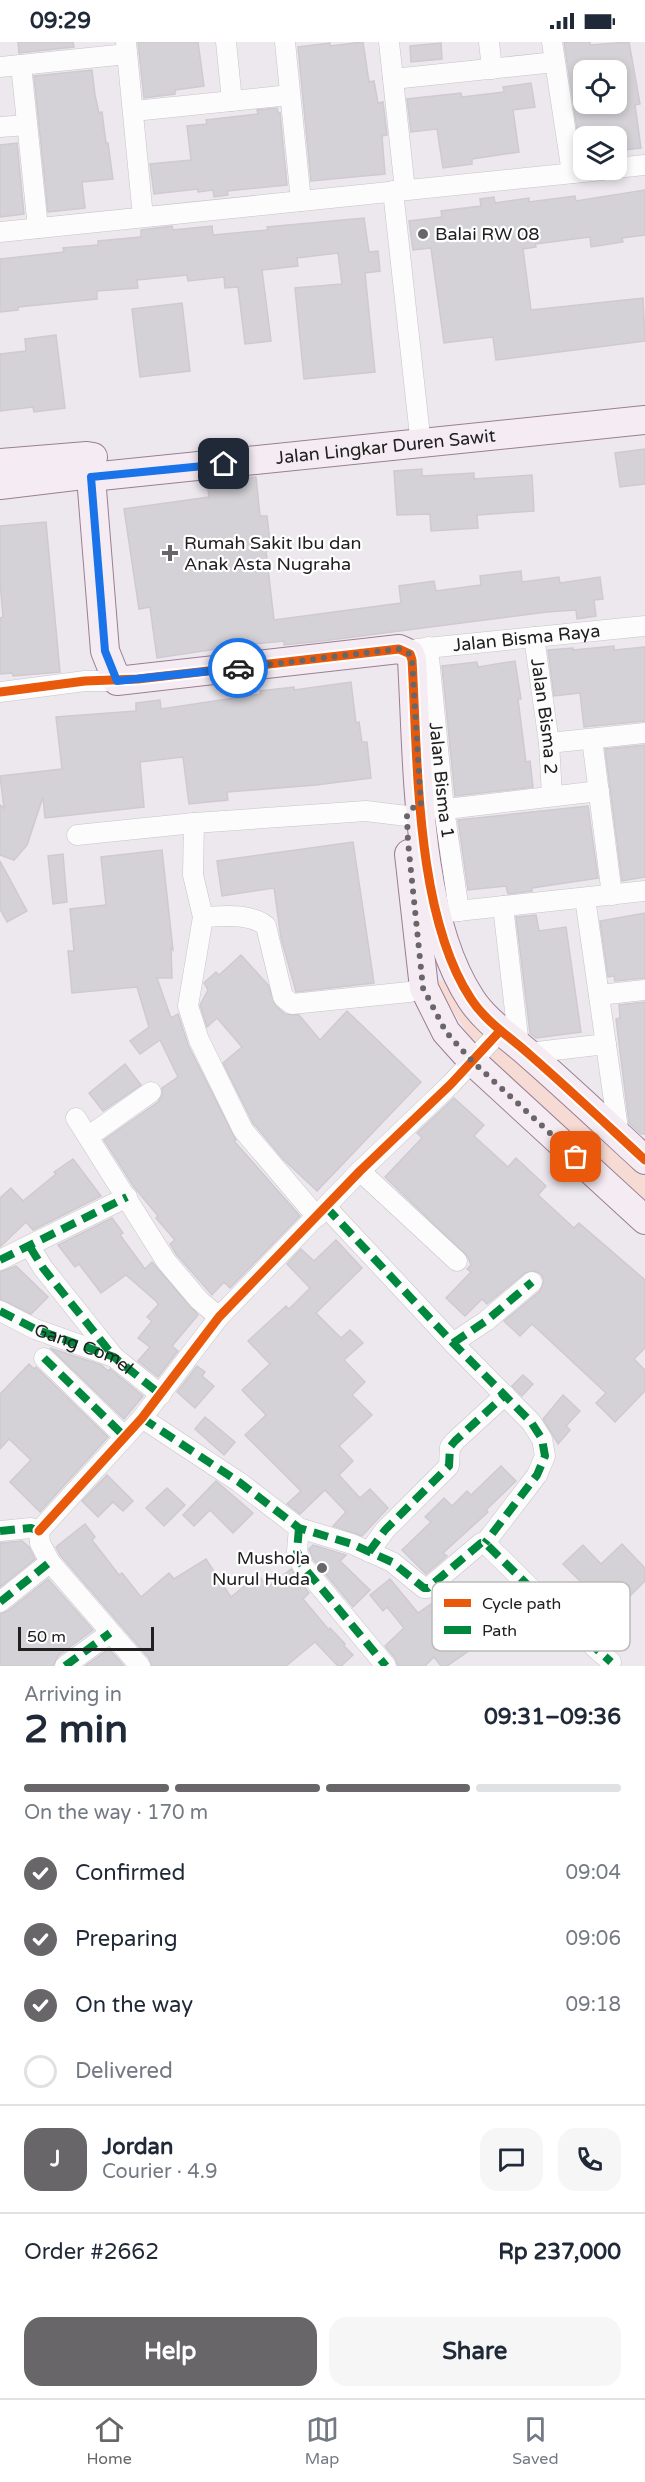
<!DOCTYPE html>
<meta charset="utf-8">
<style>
body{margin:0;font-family:"Varela Round",sans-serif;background:#f6f6f7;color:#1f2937;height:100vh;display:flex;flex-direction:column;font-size:22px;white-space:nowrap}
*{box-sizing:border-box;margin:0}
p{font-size:20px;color:#747a83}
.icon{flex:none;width:33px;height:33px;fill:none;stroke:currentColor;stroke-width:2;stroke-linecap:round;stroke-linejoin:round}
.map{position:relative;height:1624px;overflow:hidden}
.details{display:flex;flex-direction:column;background:#fff;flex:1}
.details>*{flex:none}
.controls{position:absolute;left:573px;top:18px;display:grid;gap:12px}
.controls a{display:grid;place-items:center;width:54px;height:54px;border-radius:12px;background:#fff;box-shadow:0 3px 9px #0003;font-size:30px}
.scale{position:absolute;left:18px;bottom:15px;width:136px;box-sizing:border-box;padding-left:6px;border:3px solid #202020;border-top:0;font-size:16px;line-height:21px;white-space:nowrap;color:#202020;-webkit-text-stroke:4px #fff;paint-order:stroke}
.pin{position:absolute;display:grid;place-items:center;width:51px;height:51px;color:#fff;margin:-26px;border-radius:12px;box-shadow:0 3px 9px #0006}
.courier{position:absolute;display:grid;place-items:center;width:60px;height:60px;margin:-30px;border:4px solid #1a73e8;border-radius:50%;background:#fff;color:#222;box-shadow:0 2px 8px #0007}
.head em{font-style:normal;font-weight:700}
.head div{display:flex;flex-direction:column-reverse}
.head{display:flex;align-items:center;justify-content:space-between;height:102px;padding:0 24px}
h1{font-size:39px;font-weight:700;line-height:45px}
.bar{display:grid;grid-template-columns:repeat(4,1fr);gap:9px 6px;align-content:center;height:72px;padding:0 24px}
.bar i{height:8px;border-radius:4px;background:#e0e1e3}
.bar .on{background:#686668}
.bar p{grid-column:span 4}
.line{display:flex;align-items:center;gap:15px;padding:0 24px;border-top:2px solid #e0e1e3}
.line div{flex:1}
.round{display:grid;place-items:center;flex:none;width:63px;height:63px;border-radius:18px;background:#f6f6f7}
ol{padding:0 24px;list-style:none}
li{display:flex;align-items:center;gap:18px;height:66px}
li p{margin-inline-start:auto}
li .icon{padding:6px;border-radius:50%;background:#686668;color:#fff;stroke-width:4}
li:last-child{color:#747a83}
li i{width:33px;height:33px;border:3px solid #e0e1e3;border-radius:50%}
.action{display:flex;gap:12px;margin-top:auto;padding:12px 24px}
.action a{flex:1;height:69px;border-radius:18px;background:#686668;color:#fff;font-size:24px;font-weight:700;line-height:69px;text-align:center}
.action a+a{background:#f6f6f7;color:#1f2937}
.status{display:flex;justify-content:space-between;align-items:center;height:42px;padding:0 30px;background:#fff;direction:ltr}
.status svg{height:16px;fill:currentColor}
.tab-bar{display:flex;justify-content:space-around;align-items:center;height:84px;border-top:2px solid #e0e1e3;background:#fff;font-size:16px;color:#747a83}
.tab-bar a{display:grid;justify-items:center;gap:3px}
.tab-bar .on{color:#686668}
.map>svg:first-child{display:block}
.park{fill:#f6dbd4}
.building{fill:#d5d2d7;stroke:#cfc9d1;stroke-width:1.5;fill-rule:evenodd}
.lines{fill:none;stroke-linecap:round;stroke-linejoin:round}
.street-casing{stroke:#c6c4c7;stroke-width:21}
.secondary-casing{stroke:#997f93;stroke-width:30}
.street{stroke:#fcfcfc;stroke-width:20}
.secondary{stroke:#f5ebf2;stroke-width:28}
.quiet{stroke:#00873e;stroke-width:8;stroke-dasharray:15 8;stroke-linecap:butt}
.cycleway-casing{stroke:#fff;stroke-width:13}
.cycleway{stroke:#e8590c;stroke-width:9}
.done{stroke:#686668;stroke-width:6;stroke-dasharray:0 10.8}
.route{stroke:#1a73e8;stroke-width:8}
.poi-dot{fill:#686668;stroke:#fff;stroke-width:2}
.labels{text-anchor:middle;stroke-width:4.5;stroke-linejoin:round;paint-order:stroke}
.poi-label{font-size:18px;fill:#202020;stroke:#fff;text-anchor:start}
.street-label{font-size:18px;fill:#202020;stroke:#fff}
.key{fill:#fff;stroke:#bcbcbc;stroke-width:1.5}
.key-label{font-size:16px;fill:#202020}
</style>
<div class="status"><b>09:29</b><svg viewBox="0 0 49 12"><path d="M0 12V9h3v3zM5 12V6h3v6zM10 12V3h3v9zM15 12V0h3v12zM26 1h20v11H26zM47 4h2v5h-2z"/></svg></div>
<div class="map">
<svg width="645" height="1624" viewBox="0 0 645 1624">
<rect width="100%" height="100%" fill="#ede8ee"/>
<polygon class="park" points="439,938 448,942 645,1130 645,1171 498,1038 436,943"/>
<g class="building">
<polygon points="18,0 73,0 74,5 19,11"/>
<polygon points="138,0 198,0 204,44 175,48 175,52 144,56"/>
<polygon points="363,0 369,40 374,39 378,61 383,60 387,93 382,94 385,132 311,139 298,5 330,1 330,4"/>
<path d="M564,0H590V3L629,0L640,62L635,63L641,106L616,109V94H584V100H579ZM584,28H616V62H584Z"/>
<polygon points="441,1 442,17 411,20 410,4"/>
<polygon points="92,28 95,53 99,71 102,70 106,101 108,101 113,137 82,140 85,166 48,170 34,34"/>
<polygon points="531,41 535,65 513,68 519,110 472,117 472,122 443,126 437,87 411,90 407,57 461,51 462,55 504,50 503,45"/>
<polygon points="277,66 278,71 280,71 287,143 227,149 228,153 214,155 213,148 198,150 198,147 154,152 150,122 191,118 187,84 207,82 206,78 258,72 257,68"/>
<polygon points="17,101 24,172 0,175 0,103"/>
<polygon points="645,148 645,193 622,196 623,200 591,205 590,195 535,202 536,205 523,207 531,268 643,256 645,299 496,318 493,295 444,301 431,206 413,208 409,179 442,175 441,169 481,164 480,157 494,155 495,161 529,156 529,160 575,154 576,159"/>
<polygon points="364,176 369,210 378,209 380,229 365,231 375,330 304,337 295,246 342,242 338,211 297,216 298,224 262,228 271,299 245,302 238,245 225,246 224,235 188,239 187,233 137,238 138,246 97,249 97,257 18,265 18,268 0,270 0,217 64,210 63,206 98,203 98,199 141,195 141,188 172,184 173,188 212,184 213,193 268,188 267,185"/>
<polygon points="182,261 190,329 140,335 132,267"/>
<polygon points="56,293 65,366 34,370 33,365 0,369 0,312 26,309 25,297"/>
<polygon points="645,407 645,442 620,445 615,411"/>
<polygon points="422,427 422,434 474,431 474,437 532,433 534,469 477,473 478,486 431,489 430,472 397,473 394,429"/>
<polygon points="256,435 260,474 267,474 271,508 266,509 274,578 401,561 399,544 434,539 436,549 481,543 480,534 521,529 522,540 559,535 560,541 600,535 603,557 594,558 596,574 577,577 576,568 547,570 322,599 284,603 284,599 243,603 157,616 150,565 139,567 124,467 209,455 207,440"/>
<polygon points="46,480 60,630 13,634 12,631 0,632 0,576 3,575 0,540 0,484"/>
<polygon points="614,604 614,608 645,605 645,679 584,685 580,651 554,654 548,608 573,606 573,608"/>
<polygon points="515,619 521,657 518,657 526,720 530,719 533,745 455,754 442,624 477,620 478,625"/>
<polygon points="351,640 356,681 359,680 362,700 367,700 371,736 316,743 227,750 228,758 189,762 183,715 140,720 144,765 45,776 43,755 27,803 14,818 0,813 0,763 4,766 0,734 62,727 56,675 136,669 136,661 160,658 161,667 261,652 260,649 294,645 294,648"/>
<polygon points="645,703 645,835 622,839 605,707"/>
<polygon points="588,764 598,836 532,846 532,849 508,852 506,844 468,848 458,778"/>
<polygon points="353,800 374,941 296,950 281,896 274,846 222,854 217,819"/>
<polygon points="162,808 173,908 171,906 172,936 157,936 171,976 178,972 188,1003 236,1098 234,1099 300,1174 230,1246 224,1240 212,1253 176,1212 170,1202 175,1198 156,1176 158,1174 134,1145 104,1098 158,1060 162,1054 162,1046 178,1035 160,998 140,1012 130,999 149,985 137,945 72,951 68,909 74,909 70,867 106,863 101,815"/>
<polygon points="63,812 67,860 53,862 48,814"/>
<polygon points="0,819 27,869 7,880 0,867"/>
<polygon points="645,871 645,936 615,939 614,934 608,935 600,879"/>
<polygon points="536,873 539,889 566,885 581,990 536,996 530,991 516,875"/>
<polygon points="241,913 268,943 276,964 285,972 299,973 320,998 347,969 421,1040 317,1149 284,1118 253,1081 223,1021 242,1005 217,976 207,985 200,963 208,948 204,941 216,930 219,933"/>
<polygon points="645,960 645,1092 641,1092 629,1081 616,977 620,976 619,963"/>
<polygon points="125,1022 141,1043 103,1069 89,1051"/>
<polygon points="454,1056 484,1083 474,1094 508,1125 516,1116 546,1144 538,1153 574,1186 579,1181 645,1238 645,1306 634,1317 645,1328 645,1349 615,1380 596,1361 606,1351 532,1282 520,1294 504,1279 540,1249 544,1238 541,1232 535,1229 525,1231 487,1262 482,1257 465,1274 446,1256 471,1230 467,1227 471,1223 468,1215 385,1135 422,1096 417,1091"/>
<polygon points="73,1117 101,1154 33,1188 26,1180 0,1205 0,1156 11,1146 23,1159 56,1132 54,1130"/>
<polygon points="112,1176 123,1191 120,1193 145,1227 152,1220 198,1273 172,1304 178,1309 158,1335 138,1319 150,1305 138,1296 152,1279 147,1275 158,1263 157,1260 126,1233 101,1251 79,1222 75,1225 58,1203"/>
<polygon points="336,1198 362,1226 316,1271 341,1296 350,1288 363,1301 344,1318 365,1340 352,1353 372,1373 339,1404 353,1419 339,1433 360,1456 370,1447 388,1466 362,1494 333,1484 346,1470 325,1448 300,1472 287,1462 301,1449 245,1393 266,1373 242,1348 270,1322 248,1299 286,1264 289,1267 310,1246 287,1222 301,1207 314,1219"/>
<polygon points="16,1224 48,1255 31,1272 0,1257 0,1230"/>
<polygon points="50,1306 101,1323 108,1329 110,1327 143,1354 124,1377"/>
<polygon points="29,1322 34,1327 36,1325 108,1395 40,1470 10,1440 31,1418 9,1397 0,1407 0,1352"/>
<polygon points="197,1324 205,1330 202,1334 214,1344 195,1366 177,1350"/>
<polygon points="523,1333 533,1342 522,1354 512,1344"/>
<polygon points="563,1353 580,1369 566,1384 570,1388 558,1402 543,1377"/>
<polygon points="205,1375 235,1400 224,1413 195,1387"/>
<polygon points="501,1424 516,1439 486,1468 488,1470 443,1511 447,1514 426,1532 402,1508 431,1480 425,1475 444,1456 452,1464 467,1449 471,1453"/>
<polygon points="107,1433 133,1459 123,1469 113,1460 98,1475 82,1459"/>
<polygon points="216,1439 253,1471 233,1491 210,1468 194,1484 183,1473"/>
<polygon points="167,1446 185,1463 164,1484 146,1466"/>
<polygon points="85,1482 95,1495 92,1498 119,1533 122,1531 141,1555 169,1531 174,1537 206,1517 231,1555 258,1533 268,1545 291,1527 309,1551 303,1557 329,1588 330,1586 345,1602 344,1604 353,1613 341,1624 338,1624 315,1600 286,1624 152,1624 149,1616 60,1513 56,1505"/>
<polygon points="22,1499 29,1505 35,1517 0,1545 0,1501"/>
<polygon points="622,1502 645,1526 645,1539 607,1577 578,1548 584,1543 563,1522 583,1503 601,1522"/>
<polygon points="313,1503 346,1513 340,1519 370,1548 353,1565 313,1517 309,1507"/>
<polygon points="48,1537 93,1588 58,1614 53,1624 0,1624 0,1572 8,1569"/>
<polygon points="390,1537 418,1571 441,1555 457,1578 451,1582 470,1608 447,1624 441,1624 434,1615 425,1624 398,1624 395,1616 385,1604 404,1586 387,1565 383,1569 370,1553"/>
<polygon points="109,1607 124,1624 85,1624"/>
</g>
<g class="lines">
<g class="street-casing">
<g id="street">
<polyline points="126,0 143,175"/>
<polyline points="226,0 232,59"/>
<polyline points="285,0 301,159"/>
<polyline points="389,0 405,148"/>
<polyline points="489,0 492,27"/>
<polyline points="552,0 572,131"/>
<polyline points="21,23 38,186"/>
<polyline points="0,25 127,12"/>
<polyline points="393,37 555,20"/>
<polyline points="134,69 290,53"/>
<polyline points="0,85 27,83"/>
<polyline points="616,126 645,123"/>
<polyline points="393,149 421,403"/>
<polyline points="0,190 603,128"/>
<path id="s1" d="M534,595L549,701L552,753"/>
<path id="s2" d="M428,605L444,767L459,869"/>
<path id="s3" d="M417,607L645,584"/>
<polyline points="0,650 85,639 117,639"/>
<polyline points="592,697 612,853"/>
<polyline points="549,701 645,691"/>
<polyline points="431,765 455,766 599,749"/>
<polyline points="194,781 366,769 407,774"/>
<polyline points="77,793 194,781 193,833 203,875 188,964 199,998 243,1088 317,1175"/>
<polyline points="585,856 619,1094"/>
<polyline points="503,864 519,1004"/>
<polyline points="448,870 645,849"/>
<path d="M203,875C224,874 250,871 266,884L283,955L292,962L409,950L424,946"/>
<polyline points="599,953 645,948"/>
<polyline points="528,1011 606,1002"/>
<polyline points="76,1076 166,1219 199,1258 219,1275"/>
<polyline points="89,1094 151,1050"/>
<polyline points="360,1129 457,1219"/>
<polyline points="326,1165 453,1301 531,1380 542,1397 545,1414 537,1433 485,1501"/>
<polyline points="30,1205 43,1226 114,1315"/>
<polyline points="0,1218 127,1155"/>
<polyline points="0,1269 35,1287 114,1315 161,1353"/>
<polyline points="453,1301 486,1279 532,1240"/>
<polyline points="44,1316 125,1395"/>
<polyline points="142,1376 239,1440 299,1486 352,1502 392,1520 424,1546 428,1546 481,1501 485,1501 550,1565 611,1620"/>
<polyline points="299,1486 297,1509 302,1523 386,1624"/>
<polyline points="0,1489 31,1486 39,1489"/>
<polyline points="39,1489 142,1376 219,1275 360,1129 451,1042 500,989"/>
<polyline points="39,1489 40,1501 50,1520 140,1624"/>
<polyline points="369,1510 385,1488 449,1424 450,1405 455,1399 505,1353"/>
<polyline points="0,1560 50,1520"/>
<polyline points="65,1624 110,1591"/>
</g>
</g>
<g class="secondary-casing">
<g id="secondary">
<polyline points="0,421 87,414 93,415"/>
<path d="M91,435L105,609L117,639L399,607L410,612L412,618C418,718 415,872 471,957C486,980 510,995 530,1013C569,1047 607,1083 645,1118"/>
<path id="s4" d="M0,443L83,433L91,435L645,378"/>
<polyline points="409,812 424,946 446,990 473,1020 645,1178"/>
</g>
</g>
<use href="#street" class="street"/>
<use href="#secondary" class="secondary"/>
<g class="quiet">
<polyline points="326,1165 453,1301 531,1380 542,1397 545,1414 537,1433 485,1501"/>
<polyline points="30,1205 43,1226 114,1315"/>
<polyline points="0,1218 127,1155"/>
<path id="s5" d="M0,1269L35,1287L114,1315L161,1353"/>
<polyline points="453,1301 486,1279 532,1240"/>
<polyline points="44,1316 125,1395"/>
<polyline points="142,1376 239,1440 299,1486 352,1502 392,1520 424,1546 428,1546 481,1501 485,1501 550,1565 611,1620"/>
<polyline points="299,1486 297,1509 302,1523 386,1624"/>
<polyline points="0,1489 31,1486 39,1489"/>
<polyline points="369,1510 385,1488 449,1424 450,1405 455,1399 505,1353"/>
<polyline points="0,1560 50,1520"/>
<polyline points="65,1624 110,1591"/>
</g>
<g class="cycleway-casing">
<g id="cycleway">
<path d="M0,650L85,639L138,637L399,607L410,612L412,618C418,718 415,872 471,957C486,980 510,995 530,1013C569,1047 607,1083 645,1118"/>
<polyline points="39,1489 142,1376 219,1275 360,1129 451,1042 500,989"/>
</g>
</g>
<use href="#cycleway" class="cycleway"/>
</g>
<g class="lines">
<polyline class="done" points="238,626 399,607 410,612 412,618 421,764 412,766 407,774 408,800 423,946 446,990 473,1020 576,1115"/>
<polyline class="route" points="224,422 91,435 105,609 117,639 238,626"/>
</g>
<g class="poi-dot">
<circle cx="423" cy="192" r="6"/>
<path d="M167 502h6v6h6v6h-6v6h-6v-6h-6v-6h6z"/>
<circle cx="322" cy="1526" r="6"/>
</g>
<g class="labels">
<g class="poi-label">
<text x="435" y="198">Balai RW 08</text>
<text x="184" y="507">Rumah Sakit Ibu dan<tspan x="184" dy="21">Anak Asta Nugraha</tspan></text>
<text x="310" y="1522" text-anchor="end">Mushola<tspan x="310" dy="21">Nurul Huda</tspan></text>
</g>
<g class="street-label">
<text dy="6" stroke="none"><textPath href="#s4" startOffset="388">Jalan Lingkar Duren Sawit</textPath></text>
<text dy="6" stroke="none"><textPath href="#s3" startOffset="110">Jalan Bisma Raya</textPath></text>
<text dy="6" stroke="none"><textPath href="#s1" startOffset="80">Jalan Bisma 2</textPath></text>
<text dy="6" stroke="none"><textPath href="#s2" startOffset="134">Jalan Bisma 1</textPath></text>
<text dy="6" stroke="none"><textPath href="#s5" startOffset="92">Gang Comel</textPath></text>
</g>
</g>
<rect x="432" y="1540" width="198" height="69" rx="9" class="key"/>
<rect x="444" y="1557" width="27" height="8" fill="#e8590c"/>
<rect x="444" y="1584" width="27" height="8" fill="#00873e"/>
<g class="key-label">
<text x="482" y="1567">Cycle path</text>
<text x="482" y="1594">Path</text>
</g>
</svg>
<div class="controls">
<a><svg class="icon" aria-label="locate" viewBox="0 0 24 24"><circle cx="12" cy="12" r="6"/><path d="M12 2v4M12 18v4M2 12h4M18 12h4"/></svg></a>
<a><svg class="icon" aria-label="layers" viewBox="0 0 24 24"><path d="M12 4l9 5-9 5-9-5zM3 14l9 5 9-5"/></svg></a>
</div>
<div class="scale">50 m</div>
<div class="pin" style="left:576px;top:1115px;background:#ea580c"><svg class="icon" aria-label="bag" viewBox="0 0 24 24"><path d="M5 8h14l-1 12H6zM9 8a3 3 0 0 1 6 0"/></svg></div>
<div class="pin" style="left:224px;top:422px;background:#1f2937"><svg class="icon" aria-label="home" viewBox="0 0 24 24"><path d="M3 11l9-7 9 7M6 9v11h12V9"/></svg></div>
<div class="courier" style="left:238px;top:626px"><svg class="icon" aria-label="car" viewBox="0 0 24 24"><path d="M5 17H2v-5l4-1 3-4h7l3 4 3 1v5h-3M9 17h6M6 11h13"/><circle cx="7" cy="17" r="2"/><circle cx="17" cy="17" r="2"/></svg></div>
</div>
<section class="details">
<div class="head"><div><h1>2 min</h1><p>Arriving in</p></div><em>09:31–09:36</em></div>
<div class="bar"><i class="on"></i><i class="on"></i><i class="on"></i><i></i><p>On the way · 170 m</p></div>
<ol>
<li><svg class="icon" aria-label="check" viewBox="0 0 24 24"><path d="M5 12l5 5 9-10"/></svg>Confirmed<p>09:04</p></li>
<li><svg class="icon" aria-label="check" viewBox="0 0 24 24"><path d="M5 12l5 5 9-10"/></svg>Preparing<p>09:06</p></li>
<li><svg class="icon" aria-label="check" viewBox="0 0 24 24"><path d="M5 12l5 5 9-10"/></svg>On the way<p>09:18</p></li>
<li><i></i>Delivered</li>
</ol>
<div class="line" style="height:108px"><b class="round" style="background:#686668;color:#fff">J</b><div><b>Jordan</b><p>Courier · 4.9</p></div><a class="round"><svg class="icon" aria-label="chat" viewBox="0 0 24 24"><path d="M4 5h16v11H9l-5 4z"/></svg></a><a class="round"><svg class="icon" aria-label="phone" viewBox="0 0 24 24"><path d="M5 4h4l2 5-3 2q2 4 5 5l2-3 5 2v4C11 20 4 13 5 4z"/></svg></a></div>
<div class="line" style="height:78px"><div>Order #2662</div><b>Rp 237,000</b></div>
<div class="action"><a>Help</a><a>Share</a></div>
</section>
<nav class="tab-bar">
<a class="on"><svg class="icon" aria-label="home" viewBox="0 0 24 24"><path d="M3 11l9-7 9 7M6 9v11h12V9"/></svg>Home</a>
<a><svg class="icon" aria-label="map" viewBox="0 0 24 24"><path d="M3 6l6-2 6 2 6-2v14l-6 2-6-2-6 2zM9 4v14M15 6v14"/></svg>Map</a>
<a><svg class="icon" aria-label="saved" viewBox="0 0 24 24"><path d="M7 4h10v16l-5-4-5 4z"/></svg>Saved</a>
</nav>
